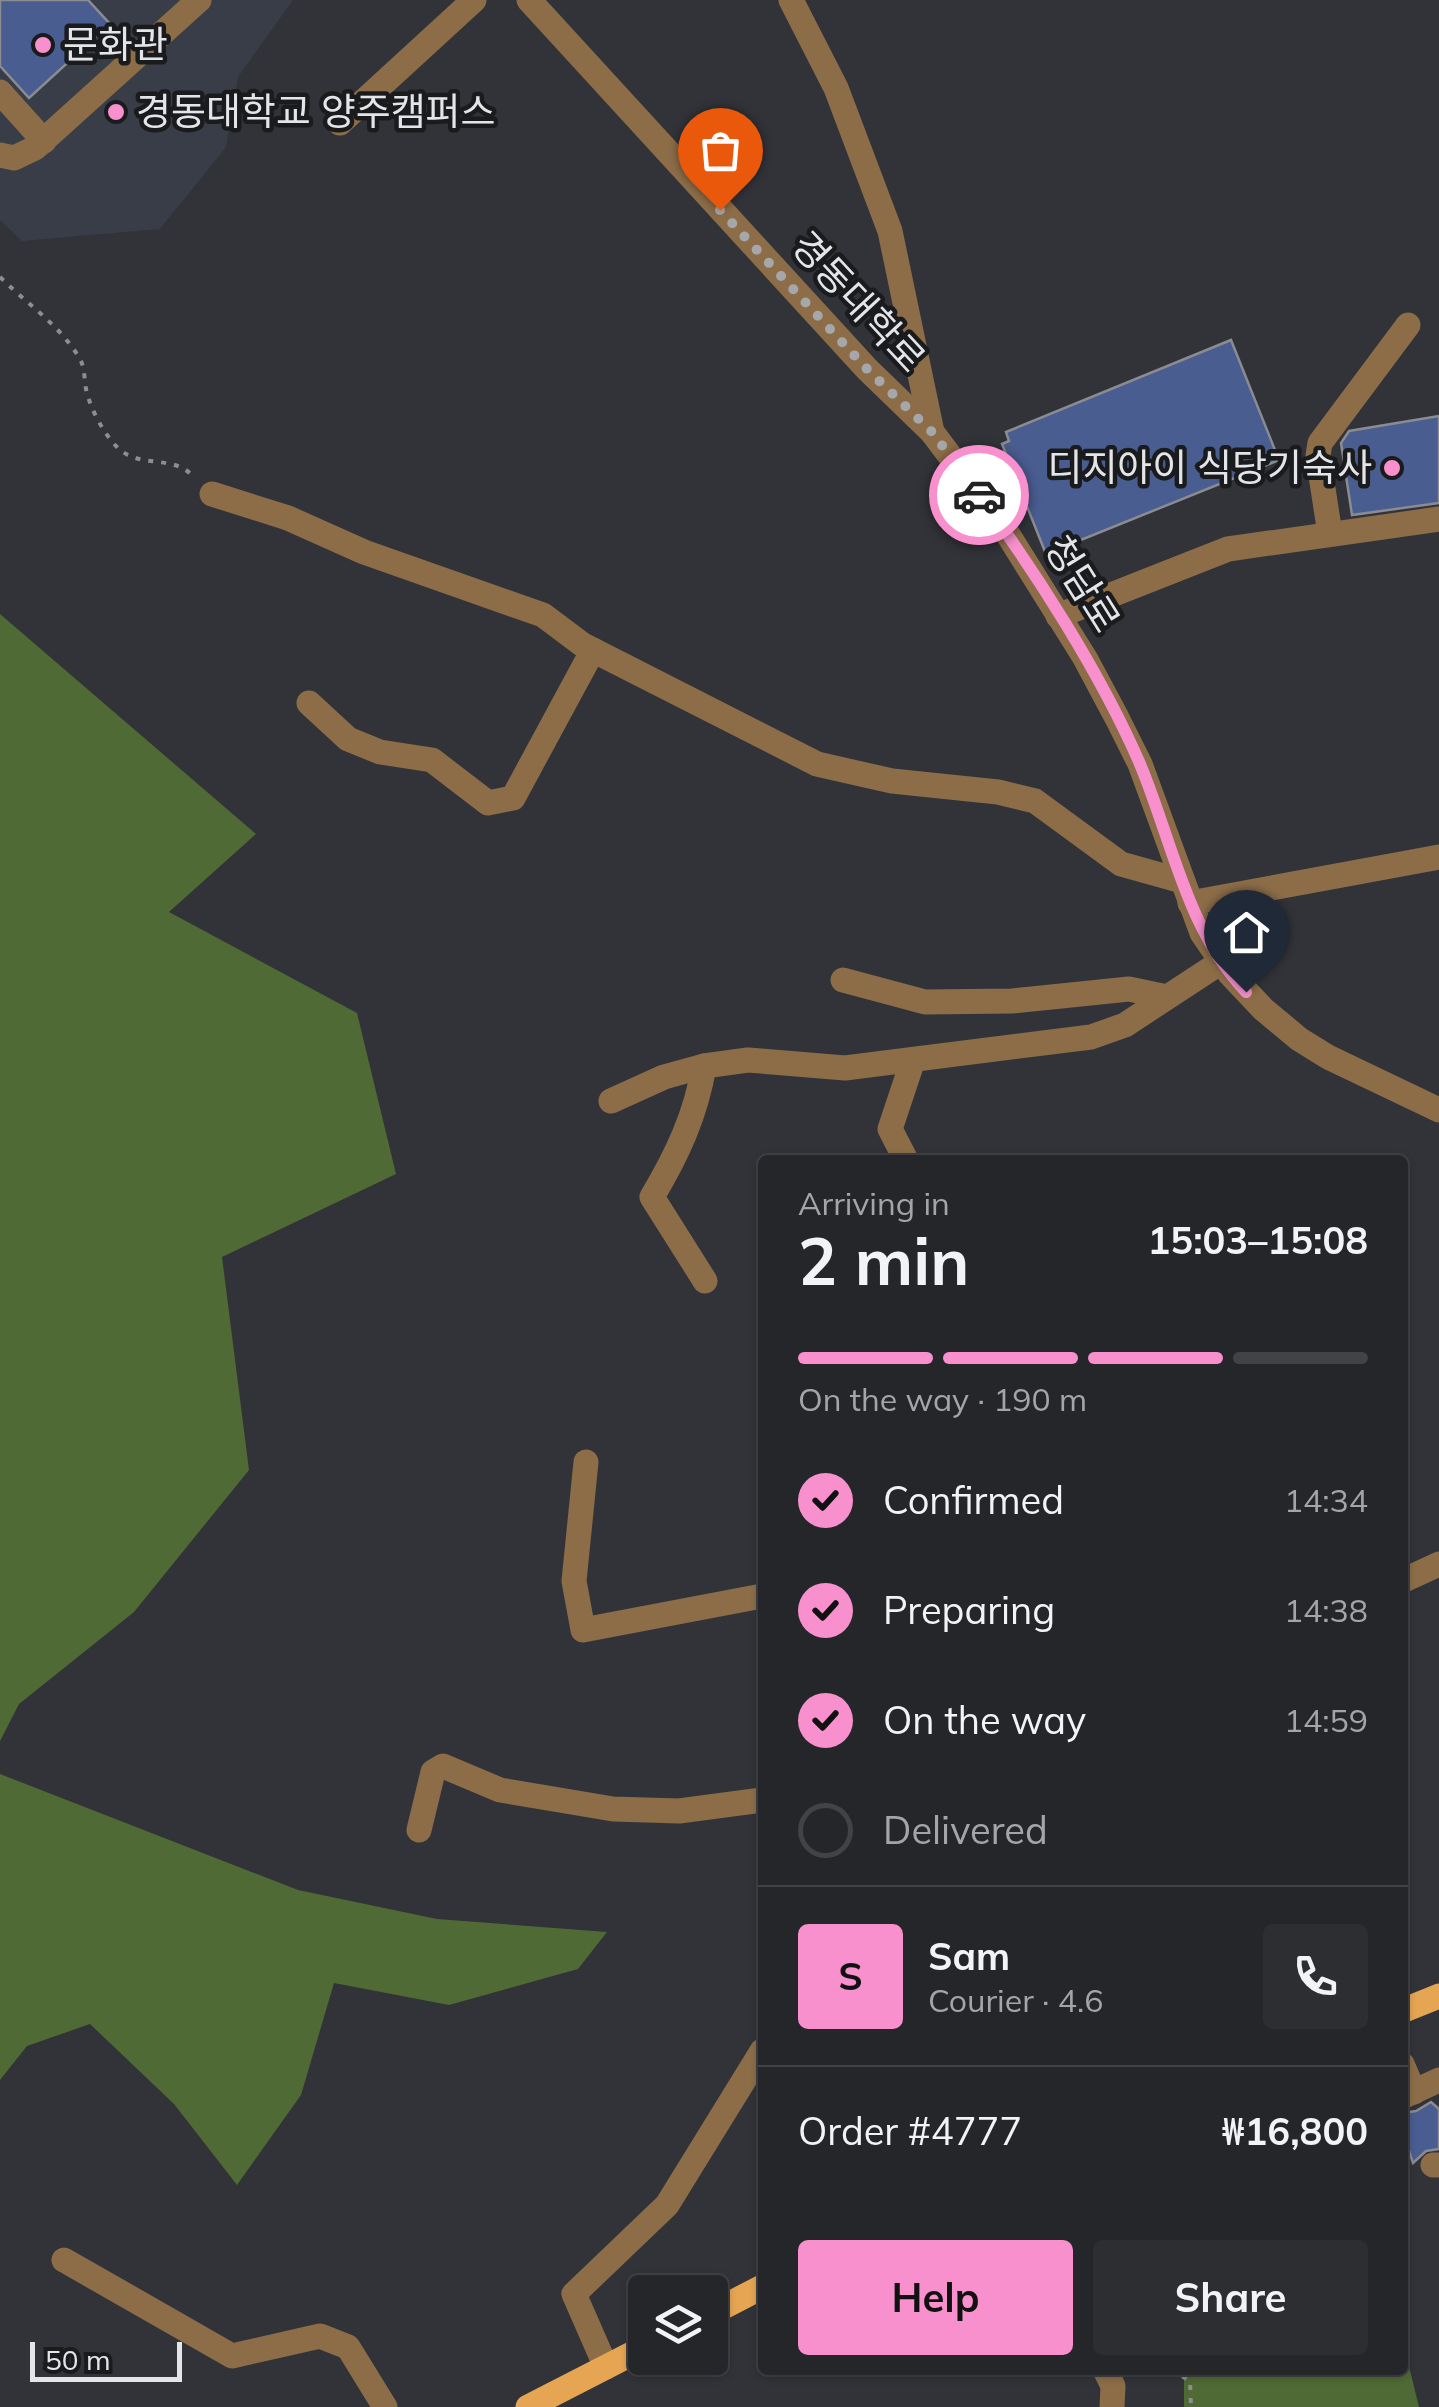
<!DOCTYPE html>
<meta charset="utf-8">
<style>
body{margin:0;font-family:Mulish,"Noto Sans KR",sans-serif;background:#2d2e32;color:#f1f3f6;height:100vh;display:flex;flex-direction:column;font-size:38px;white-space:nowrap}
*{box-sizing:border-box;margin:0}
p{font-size:32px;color:#a3a5a8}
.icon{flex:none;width:55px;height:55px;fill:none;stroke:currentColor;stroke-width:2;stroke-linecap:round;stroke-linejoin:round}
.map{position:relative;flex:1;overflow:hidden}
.drawer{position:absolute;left:758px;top:1155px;width:650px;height:1220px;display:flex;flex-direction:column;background:#25262a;border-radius:10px;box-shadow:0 2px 8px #0004,0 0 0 2px #424347}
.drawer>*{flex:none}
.tools{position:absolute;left:628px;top:2275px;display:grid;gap:20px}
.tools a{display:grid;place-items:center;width:100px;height:100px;border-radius:10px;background:#25262a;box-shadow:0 2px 8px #0004,0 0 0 2px #424347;font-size:50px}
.scale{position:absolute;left:30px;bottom:25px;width:152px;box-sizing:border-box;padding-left:10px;border:5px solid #e4e5e9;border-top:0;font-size:28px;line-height:35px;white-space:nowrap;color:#e4e5e9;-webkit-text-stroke:8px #1a1b1d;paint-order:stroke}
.pin{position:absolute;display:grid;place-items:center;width:85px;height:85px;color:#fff;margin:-102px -42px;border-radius:50% 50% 50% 0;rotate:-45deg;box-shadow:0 0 10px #0007}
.pin .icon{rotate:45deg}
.courier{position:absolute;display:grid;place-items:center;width:100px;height:100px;margin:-50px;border:8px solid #f790cd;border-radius:50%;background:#fff;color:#222;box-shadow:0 2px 12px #0007}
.summary em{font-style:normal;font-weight:700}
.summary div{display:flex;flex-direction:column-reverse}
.summary{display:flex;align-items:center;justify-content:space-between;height:170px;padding:0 40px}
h1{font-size:65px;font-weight:700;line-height:75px}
.bar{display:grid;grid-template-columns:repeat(4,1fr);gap:15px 10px;align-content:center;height:120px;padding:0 40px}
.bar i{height:12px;border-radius:8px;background:#424347}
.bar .on{background:#f790cd}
.bar p{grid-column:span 4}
.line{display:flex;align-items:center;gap:25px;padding:0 40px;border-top:2px solid #424347}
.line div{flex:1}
.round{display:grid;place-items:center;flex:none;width:105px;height:105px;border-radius:10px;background:#2d2e32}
ol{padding:0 40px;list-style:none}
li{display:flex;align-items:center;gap:30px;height:110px}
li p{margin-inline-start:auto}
li .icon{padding:10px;border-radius:50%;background:#f790cd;color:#111;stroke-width:4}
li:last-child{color:#a3a5a8}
li i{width:55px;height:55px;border:5px solid #424347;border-radius:50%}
.action{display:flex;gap:20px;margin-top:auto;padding:20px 40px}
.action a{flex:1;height:115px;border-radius:10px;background:#f790cd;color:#111;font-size:40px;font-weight:700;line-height:115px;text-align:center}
.action a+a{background:#2d2e32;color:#f1f3f6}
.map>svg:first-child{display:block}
.built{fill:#383d47}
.forest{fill:#4f6a34}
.building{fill:#4a5d91;stroke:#8a8c92;stroke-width:2.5}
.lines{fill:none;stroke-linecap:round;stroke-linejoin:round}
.path{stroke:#8d8e93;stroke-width:4;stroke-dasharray:5 8;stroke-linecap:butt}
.minor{stroke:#8c6d48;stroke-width:25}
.major{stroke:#e5a553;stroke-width:25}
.done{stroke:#a5a7ab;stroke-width:10;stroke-dasharray:0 18}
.route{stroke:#f790cd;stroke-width:12}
.poi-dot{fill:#f790cd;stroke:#1a1b1d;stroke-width:4}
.labels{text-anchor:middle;stroke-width:9;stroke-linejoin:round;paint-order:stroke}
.poi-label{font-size:38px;fill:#e4e5e9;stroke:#1a1b1d;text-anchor:start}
.street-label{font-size:38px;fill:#e4e5e9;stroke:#1a1b1d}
</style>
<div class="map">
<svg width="1439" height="2407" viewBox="0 0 1439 2407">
<rect width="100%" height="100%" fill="#313338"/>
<polygon class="built" points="0,0 293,0 238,77 226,147 160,229 22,241 0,220"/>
<g class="forest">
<polygon points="0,614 256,834 169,912 357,1013 396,1174 222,1257 249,1470 134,1612 19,1704 0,1741"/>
<polygon points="0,1774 298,1890 437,1919 607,1932 578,1969 449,2005 334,1983 301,2095 237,2185 174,2104 90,2024 27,2046 0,2080"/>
<polygon points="1403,2342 1419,2407 1184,2407 1184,2370 1402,2370"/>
</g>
<g class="building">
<polygon points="0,0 88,0 110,24 29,98 0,66"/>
<polygon points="1231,340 1279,460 1046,554 1002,444 1009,441 1006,432"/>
<polygon points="1439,416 1439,503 1352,515 1341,443 1349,431"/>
<polygon points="1431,2102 1439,2109 1439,2149 1426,2151 1413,2163 1402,2130 1402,2113 1416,2111"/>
</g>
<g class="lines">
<g class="path">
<path d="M0,277C27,304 60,325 80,359C85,368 84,379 86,389C90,408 104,435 119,449C141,469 177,454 194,478"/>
<polyline points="1171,2370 1190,2381 1191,2407"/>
</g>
<g class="minor">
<polyline points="529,0 867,369 932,432"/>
<polyline points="791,0 836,88 890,231 932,432 1002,525 1085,658 1117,718 1140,764 1202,933 1230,974 1263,1009 1299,1039 1328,1057 1439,1110"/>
<polyline points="0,92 44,141"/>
<polyline points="340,123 474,0"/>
<polyline points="0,155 14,158 35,148 199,0"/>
<polyline points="212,494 288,518 364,552 543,615 583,645 817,764 892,781 998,792 1035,801 1121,864 1182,881"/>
<polyline points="1330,534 1318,456 1320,443 1408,325"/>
<polyline points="1058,616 1228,549 1439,519"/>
<polyline points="309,703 348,739 380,752 432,760 488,803 513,798 593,650"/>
<polyline points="1190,903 1439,857"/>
<polyline points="843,980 925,1002 1012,1001 1129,989 1167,997"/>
<path d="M704,1066C696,1115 677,1155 652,1197L705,1281"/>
<polyline points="611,1101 664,1077 704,1066 748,1060 845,1068 1091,1037 1125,1025 1221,962"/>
<polyline points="906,1160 890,1129 913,1060"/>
<polyline points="586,1462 574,1581 583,1630 762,1596"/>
<polyline points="1402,1581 1439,1564"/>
<polyline points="419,1830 433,1772 443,1766 500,1790 613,1809 679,1811 762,1800"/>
<polyline points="1402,2064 1414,2092"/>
<polyline points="1402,2097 1439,2080"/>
<polyline points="1433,2165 1439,2165"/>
<polyline points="64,2260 232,2356 320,2336 348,2347 385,2407"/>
<polyline points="606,2367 574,2294 667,2205 762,2051"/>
<polyline points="1105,2370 1113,2386 1112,2407"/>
</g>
<g class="major">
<polyline points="1402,2011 1439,1996"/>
<polyline points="710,2314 762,2287"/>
<polyline points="528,2407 645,2347"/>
</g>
</g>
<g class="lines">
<polyline class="done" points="720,210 867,369 932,432 979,495"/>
<path class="route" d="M979,495C1036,572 1102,676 1140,764C1173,843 1186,928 1246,992"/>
</g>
<g class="poi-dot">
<circle cx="43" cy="45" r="10"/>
<circle cx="116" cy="112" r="10"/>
<circle cx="1392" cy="468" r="10"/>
</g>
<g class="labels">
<g class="poi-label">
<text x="63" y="58">문화관</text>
<text x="136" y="125">경동대학교 양주캠퍼스</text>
<text x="1372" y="481" text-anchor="end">디지아이 식당기숙사</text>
</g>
<g class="street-label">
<text transform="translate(858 302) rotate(47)" y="13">경동대학로</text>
<text transform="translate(1082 584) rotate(58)" y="13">청담로</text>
</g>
</g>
</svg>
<div class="tools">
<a><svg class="icon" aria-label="layers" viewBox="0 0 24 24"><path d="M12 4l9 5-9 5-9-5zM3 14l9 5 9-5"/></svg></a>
</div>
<div class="scale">50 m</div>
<div class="pin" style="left:720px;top:210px;background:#ea580c"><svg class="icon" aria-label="bag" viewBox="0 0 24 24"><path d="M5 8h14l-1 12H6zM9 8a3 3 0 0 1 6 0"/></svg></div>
<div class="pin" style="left:1246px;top:992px;background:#1f2937"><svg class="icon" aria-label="home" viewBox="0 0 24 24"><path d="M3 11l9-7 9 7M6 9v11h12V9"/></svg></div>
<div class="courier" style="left:979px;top:495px"><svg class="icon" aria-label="car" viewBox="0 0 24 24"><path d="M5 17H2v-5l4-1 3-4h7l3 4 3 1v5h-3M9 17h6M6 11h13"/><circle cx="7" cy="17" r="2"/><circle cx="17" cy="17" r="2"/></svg></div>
<section class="drawer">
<div class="summary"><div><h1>2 min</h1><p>Arriving in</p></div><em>15:03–15:08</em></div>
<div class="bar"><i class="on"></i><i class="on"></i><i class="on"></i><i></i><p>On the way · 190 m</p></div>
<ol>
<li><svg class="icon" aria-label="check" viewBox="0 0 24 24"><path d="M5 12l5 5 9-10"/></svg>Confirmed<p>14:34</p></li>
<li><svg class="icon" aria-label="check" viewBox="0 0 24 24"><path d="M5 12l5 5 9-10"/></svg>Preparing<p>14:38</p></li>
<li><svg class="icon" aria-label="check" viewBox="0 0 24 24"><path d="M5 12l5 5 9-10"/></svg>On the way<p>14:59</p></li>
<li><i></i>Delivered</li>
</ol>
<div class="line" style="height:180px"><b class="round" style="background:#f790cd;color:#111">S</b><div><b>Sam</b><p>Courier · 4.6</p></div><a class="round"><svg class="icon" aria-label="phone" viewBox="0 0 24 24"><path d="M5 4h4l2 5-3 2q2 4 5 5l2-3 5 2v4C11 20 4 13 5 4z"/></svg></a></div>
<div class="line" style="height:130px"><div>Order #4777</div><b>₩16,800</b></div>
<div class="action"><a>Help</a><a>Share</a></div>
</section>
</div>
